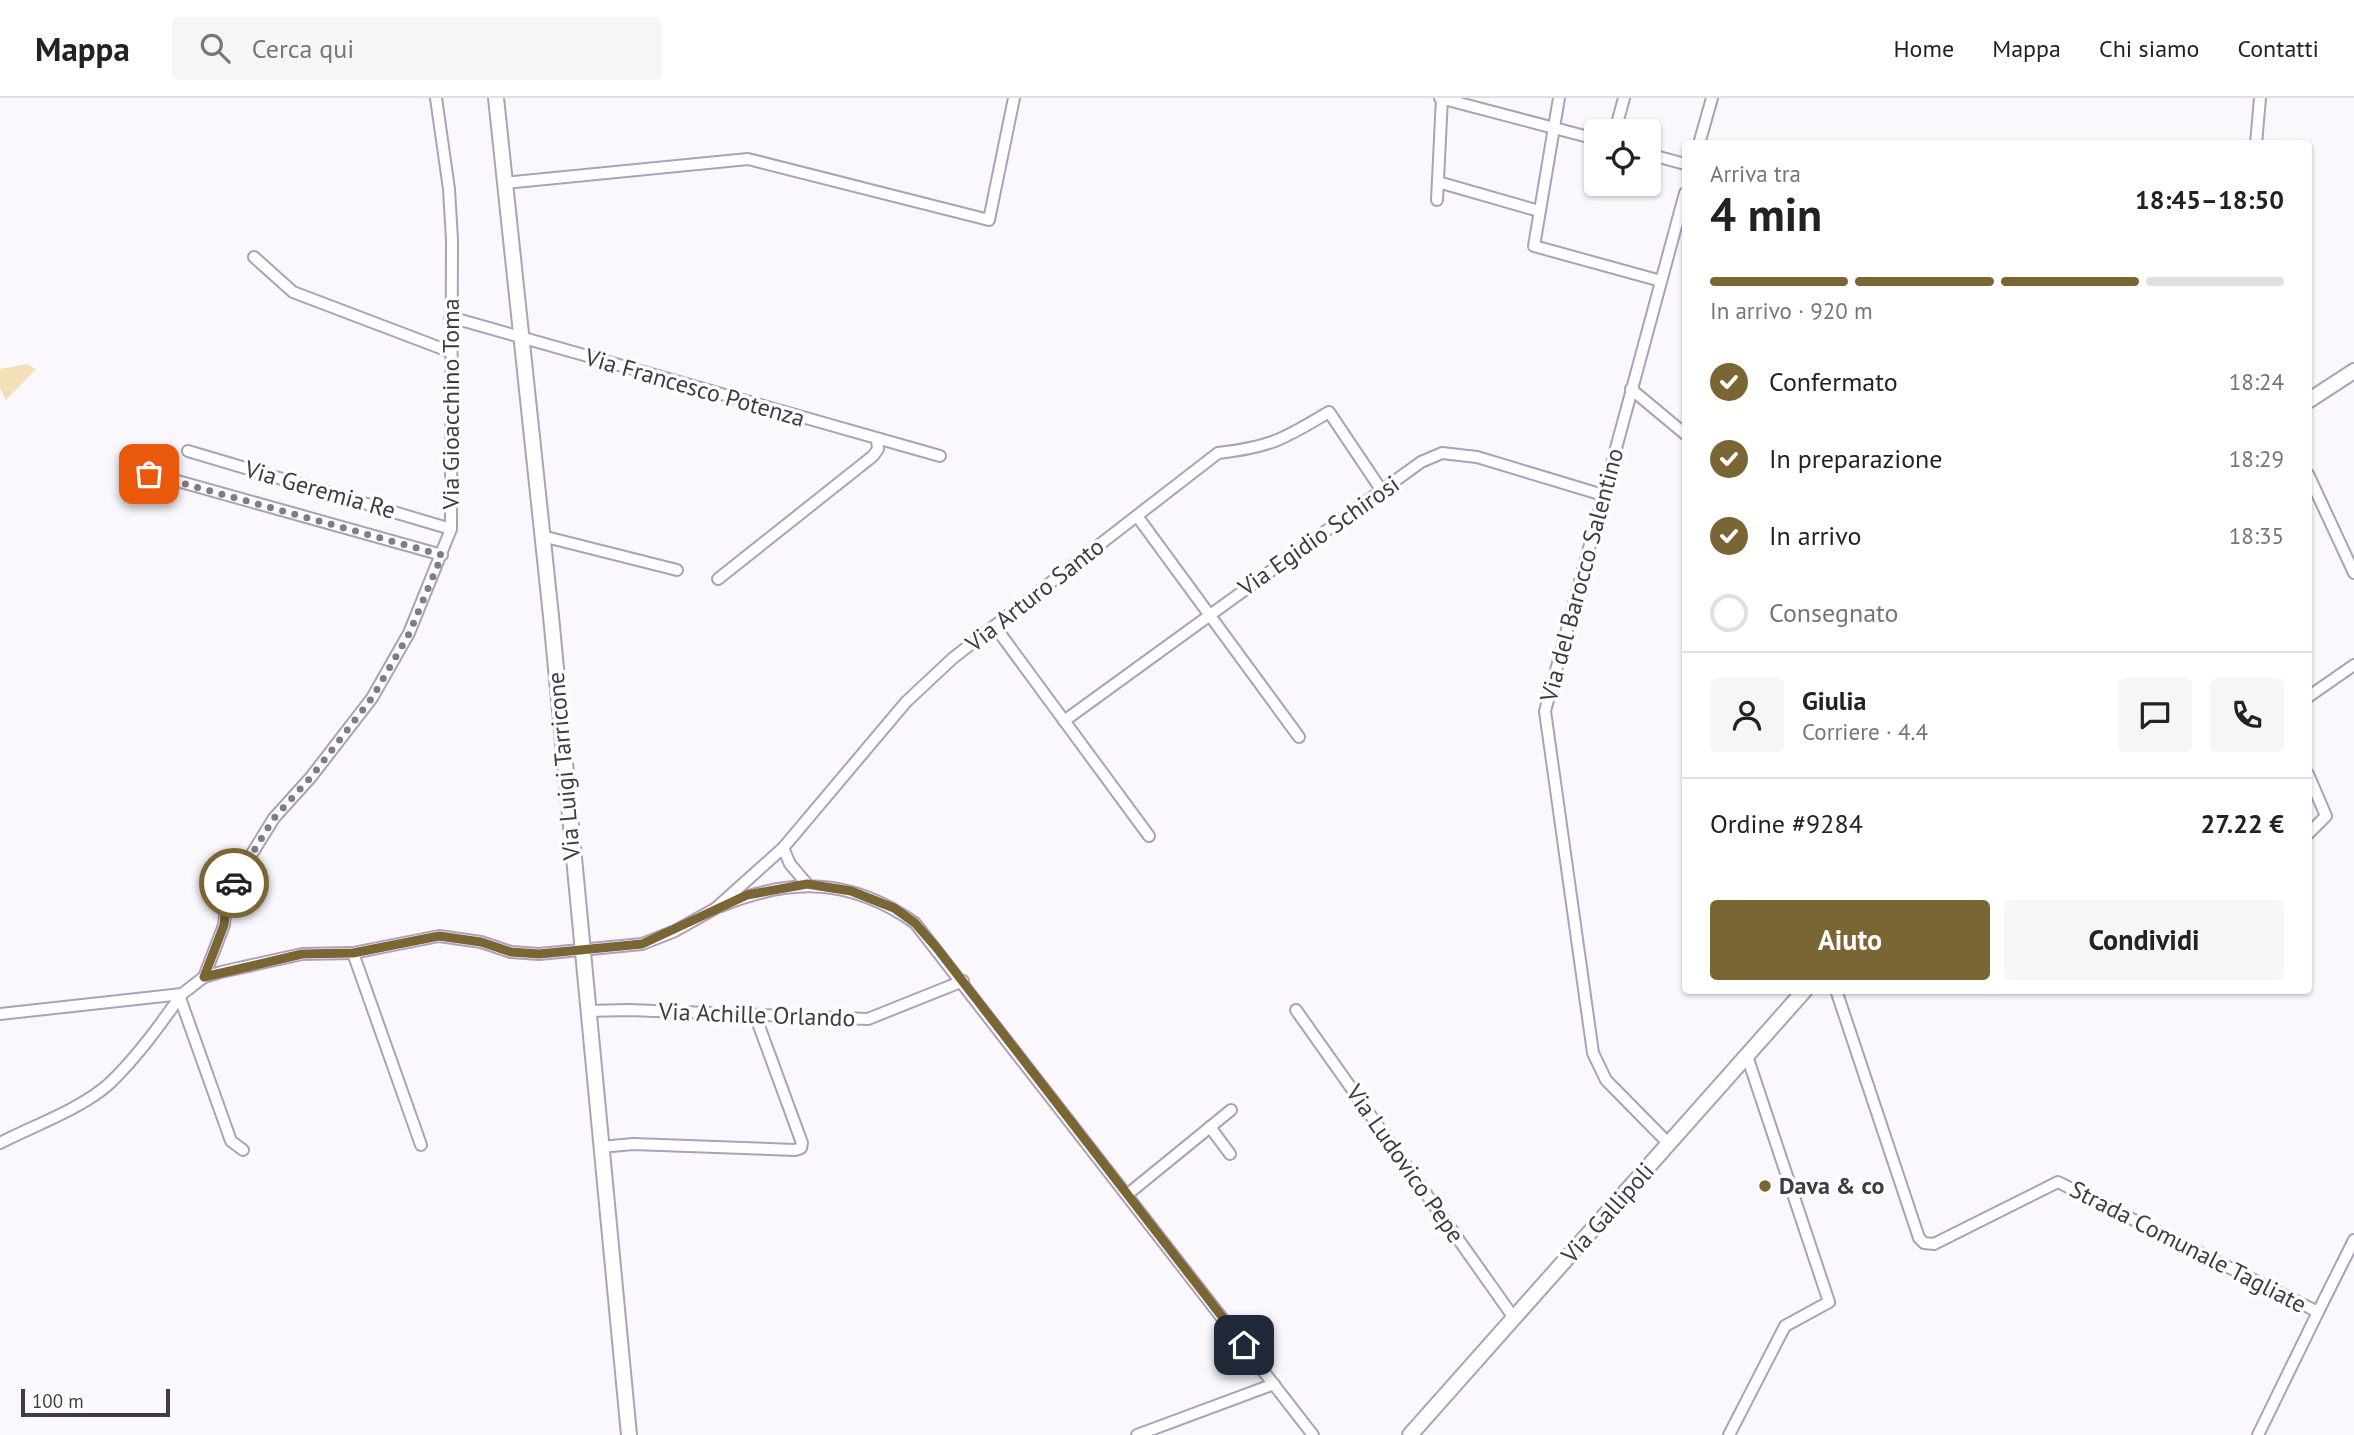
<!DOCTYPE html>
<html lang="it">
<meta charset="utf-8">
<style>
body{margin:0;font-family:"PT Sans",sans-serif;background:#f6f6f6;color:#222;height:100vh;display:flex;flex-direction:column;font-size:26px;white-space:nowrap}
*{box-sizing:border-box;margin:0}
p{font-size:23px;color:#767676}
.icon{flex:none;width:38px;height:38px;fill:none;stroke:currentColor;stroke-width:2;stroke-linecap:round;stroke-linejoin:round}
.map{position:relative;flex:1;overflow:hidden}
.details{position:absolute;left:1682px;top:42px;width:630px;height:854px;display:flex;flex-direction:column;background:#fff;border-radius:7px;box-shadow:0 2px 5px #0004}
.details>*{flex:none}
.fabs{position:absolute;left:1584px;top:21px;display:grid;gap:14px}
.fabs a{display:grid;place-items:center;width:77px;height:77px;border-radius:7px;background:#fff;box-shadow:0 2px 5px #0004;font-size:35px}
.scale{position:absolute;left:21px;bottom:18px;width:149px;box-sizing:border-box;padding-left:7px;border:4px solid #3f3a45;border-top:0;font-size:19px;line-height:24px;white-space:nowrap;color:#3f3a45;-webkit-text-stroke:5px #fff;paint-order:stroke}
.pin{position:absolute;display:grid;place-items:center;width:60px;height:60px;color:#fff;margin:-30px;border-radius:14px;box-shadow:0 4px 10px #0006}
.courier{position:absolute;display:grid;place-items:center;width:70px;height:70px;margin:-35px;border:5px solid #7a6534;border-radius:50%;background:#fff;color:#222;box-shadow:0 2px 9px #0007}
.summary em{font-style:normal;font-weight:800}
.summary div{display:flex;flex-direction:column-reverse}
.summary{display:flex;align-items:center;justify-content:space-between;height:119px;padding:0 28px}
h1{font-size:46px;font-weight:800;line-height:52px}
.bar{display:grid;grid-template-columns:repeat(4,1fr);gap:10px 7px;align-content:center;height:84px;padding:0 28px}
.bar i{height:9px;border-radius:5px;background:#e0e0e0}
.bar .active{background:#7a6534}
.bar p{grid-column:span 4}
.line{display:flex;align-items:center;gap:18px;padding:0 28px;border-top:2px solid #e0e0e0}
.line div{flex:1}
.round{display:grid;place-items:center;flex:none;width:74px;height:74px;border-radius:7px;background:#f6f6f6}
ol{padding:0 28px;list-style:none}
li{display:flex;align-items:center;gap:21px;height:77px}
li p{margin-inline-start:auto}
li .icon{padding:7px;border-radius:50%;background:#7a6534;color:#fff;stroke-width:4}
li:last-child{color:#767676}
li i{width:38px;height:38px;border:4px solid #e0e0e0;border-radius:50%}
.button{display:flex;gap:14px;margin-top:auto;padding:14px 28px}
.button a{flex:1;height:80px;border-radius:7px;background:#7a6534;color:#fff;font-size:28px;font-weight:800;line-height:80px;text-align:center}
.button a+a{background:#f6f6f6;color:#222}
header{display:flex;align-items:center;gap:42px;box-sizing:border-box;height:98px;padding:0 35px;background:#fff;border-bottom:2px solid #e0e0e0}
header strong{font-size:33px}
nav{display:flex;gap:38px;margin-inline-start:auto;font-size:24px}
.search{width:490px;height:63px;background:#f6f6f6;display:flex;align-items:center;gap:18px;box-sizing:border-box;padding:0 24px;border-radius:7px;color:#767676;font-size:26px}
.map>svg:first-child{display:block}
.green{fill:#f3e0b8}
.lines{fill:none;stroke-linecap:round;stroke-linejoin:round}
.minor-casing{stroke:#aca1ba;stroke-width:14}
.major-casing{stroke:#aca1ba;stroke-width:18}
.minor{stroke:#fff;stroke-width:10}
.major{stroke:#fff;stroke-width:14}
.done{stroke:#807c85;stroke-width:7;stroke-dasharray:0 12.6}
.route{stroke:#7a6534;stroke-width:9}
.poi-dot{fill:#7a6534;stroke:#fff;stroke-width:2.5}
.labels{text-anchor:middle;stroke-width:7;stroke-linejoin:round;paint-order:stroke}
.street-label{font-size:24px;fill:#3f3a45;stroke:#fff}
.poi-label{font-size:24px;font-weight:bold;fill:#3f3a45;stroke:#fff;text-anchor:start}
</style>
<header>
<strong>Mappa</strong>
<div class="search"><svg class="icon" aria-label="search" viewBox="0 0 24 24"><circle cx="10" cy="10" r="6"/><path d="M15 15l6 6"/></svg>Cerca qui</div>
<nav><a>Home</a><a>Mappa</a><a>Chi siamo</a><a>Contatti</a></nav>
</header>
<div class="map">
<svg width="2354" height="1337" viewBox="0 0 2354 1337">
<rect width="100%" height="100%" fill="#faf8fd"/>
<polygon class="green" points="27,266 36,271 6,302 0,290 0,271"/>
<g class="lines">
<g class="minor-casing">
<g id="minor">
<polyline points="1440,0 1596,41"/>
<polyline points="1559,0 1534,148 1661,183"/>
<polyline points="1615,33 1624,0"/>
<polyline points="1699,46 1712,0"/>
<polyline points="2256,46 2260,0"/>
<polyline points="1648,56 1685,66"/>
<polyline points="1438,84 1539,113"/>
<polyline points="504,85 748,61 989,122 1014,0"/>
<polyline points="1437,102 1442,0"/>
<polyline points="254,159 293,194 451,254"/>
<polyline points="450,219 940,358"/>
<polyline points="1631,291 1685,336"/>
<polyline points="188,353 451,431"/>
<polyline points="149,375 442,457"/>
<polyline points="2308,376 2354,475"/>
<polyline points="1137,418 1299,639"/>
<polyline points="542,438 677,472"/>
<polyline points="718,481 873,358 878,351 877,341"/>
<polyline points="996,530 1149,738"/>
<polyline points="2308,599 2354,567"/>
<polyline points="1064,623 1421,364 1442,355 1477,359 1603,397"/>
<polyline points="2308,676 2326,718 2308,736"/>
<polyline points="783,750 790,766 807,786"/>
<path d="M721,808C792,779 851,780 915,825L1313,1337"/>
<polyline points="353,855 421,1047"/>
<polyline points="204,879 224,827 227,796 274,720 311,679 372,600 409,535 451,431 452,142 449,91 436,0"/>
<polyline points="1836,892 1919,1140 1924,1145 1934,1146 2058,1084 2318,1214 2258,1337"/>
<polyline points="180,900 231,1043 243,1052"/>
<polyline points="1296,912 1514,1220"/>
<polyline points="587,913 628,912 868,921 963,883"/>
<path d="M0,916L182,896L204,879L221,874L302,856L353,855L439,838L481,844L511,854L539,856L642,846L675,833L716,810L783,750L906,604L953,560L1218,355C1271,349 1284,341 1329,314L1382,393"/>
<polyline points="1210,1029 1230,1056"/>
<path d="M0,1045C33,1028 83,1010 110,985C137,959 160,927 182,896"/>
<polyline points="1669,1046 1606,982 1593,955 1545,613 1685,95"/>
<polyline points="601,1049 633,1046 795,1052 801,1050 802,1045 755,917"/>
<polyline points="1128,1096 1231,1012"/>
<polyline points="2318,1214 2354,1142"/>
<polyline points="1137,1337 1274,1286"/>
<polyline points="1729,1337 1785,1228 1829,1204 1747,958"/>
</g>
</g>
<g class="major-casing">
<g id="major">
<polyline points="496,0 551,518 629,1337"/>
<polyline points="2308,303 2354,273"/>
<polyline points="1410,1337 1805,892"/>
</g>
</g>
<use href="#minor" class="minor"/>
<use href="#major" class="major"/>
</g>
<g class="lines">
<polyline class="done" points="149,376 442,457 409,536 372,600 311,679 274,720 234,785"/>
<polyline class="route" points="234,785 227,796 224,827 204,879 302,856 353,855 439,838 481,844 511,854 539,856 642,846 747,797 807,786 851,793 894,810 915,825 936,849 1244,1247"/>
</g>
<circle class="poi-dot" cx="1765" cy="1088" r="7"/>
<g class="labels">
<g class="street-label">
<text transform="translate(695 290) rotate(16)" y="8">Via Francesco Potenza</text>
<text transform="translate(451 306) rotate(-90)" y="8">Via Gioacchino Toma</text>
<text transform="translate(320 392) rotate(16)" y="8">Via Geremia Re</text>
<text transform="translate(1319 438) rotate(-35)" y="8">Via Egidio Schirosi</text>
<text transform="translate(1582 477) rotate(-75)" y="8">Via del Barocco Salentino</text>
<text transform="translate(1035 497) rotate(-38)" y="8">Via Arturo Santo</text>
<text transform="translate(564 668) rotate(-95)" y="8">Via Luigi Tarricone</text>
<text transform="translate(757 917) rotate(2)" y="8">Via Achille Orlando</text>
<text transform="translate(1405 1066) rotate(55)" y="8">Via Ludovico Pepe</text>
<text transform="translate(1608 1115) rotate(-48)" y="8">Via Gallipoli</text>
<text transform="translate(2188 1149) rotate(27)" y="8">Strada Comunale Tagliate</text>
</g>
<g class="poi-label">
<text x="1779" y="1096">Dava &amp; co</text>
</g>
</g>
</svg>
<div class="fabs">
<a><svg class="icon" aria-label="locate" viewBox="0 0 24 24"><circle cx="12" cy="12" r="6"/><path d="M12 2v4M12 18v4M2 12h4M18 12h4"/></svg></a>
</div>
<div class="scale">100 m</div>
<div class="pin" style="left:149px;top:376px;background:#ea580c"><svg class="icon" aria-label="bag" viewBox="0 0 24 24"><path d="M5 8h14l-1 12H6zM9 8a3 3 0 0 1 6 0"/></svg></div>
<div class="pin" style="left:1244px;top:1247px;background:#1f2937"><svg class="icon" aria-label="home" viewBox="0 0 24 24"><path d="M3 11l9-7 9 7M6 9v11h12V9"/></svg></div>
<div class="courier" style="left:234px;top:785px"><svg class="icon" aria-label="car" viewBox="0 0 24 24"><path d="M5 17H2v-5l4-1 3-4h7l3 4 3 1v5h-3M9 17h6M6 11h13"/><circle cx="7" cy="17" r="2"/><circle cx="17" cy="17" r="2"/></svg></div>
<section class="details">
<div class="summary"><div><h1>4 min</h1><p>Arriva tra</p></div><em>18:45–18:50</em></div>
<div class="bar"><i class="active"></i><i class="active"></i><i class="active"></i><i></i><p>In arrivo · 920 m</p></div>
<ol>
<li><svg class="icon" aria-label="check" viewBox="0 0 24 24"><path d="M5 12l5 5 9-10"/></svg>Confermato<p>18:24</p></li>
<li><svg class="icon" aria-label="check" viewBox="0 0 24 24"><path d="M5 12l5 5 9-10"/></svg>In preparazione<p>18:29</p></li>
<li><svg class="icon" aria-label="check" viewBox="0 0 24 24"><path d="M5 12l5 5 9-10"/></svg>In arrivo<p>18:35</p></li>
<li><i></i>Consegnato</li>
</ol>
<div class="line" style="height:126px"><a class="round"><svg class="icon" aria-label="person" viewBox="0 0 24 24"><circle cx="12" cy="8" r="4"/><path d="M4 21q1-7 8-7t8 7"/></svg></a><div><b>Giulia</b><p>Corriere · 4.4</p></div><a class="round"><svg class="icon" aria-label="chat" viewBox="0 0 24 24"><path d="M4 5h16v11H9l-5 4z"/></svg></a><a class="round"><svg class="icon" aria-label="phone" viewBox="0 0 24 24"><path d="M5 4h4l2 5-3 2q2 4 5 5l2-3 5 2v4C11 20 4 13 5 4z"/></svg></a></div>
<div class="line" style="height:91px"><div>Ordine #9284</div><b>27.22 €</b></div>
<div class="button"><a>Aiuto</a><a>Condividi</a></div>
</section>
</div>
